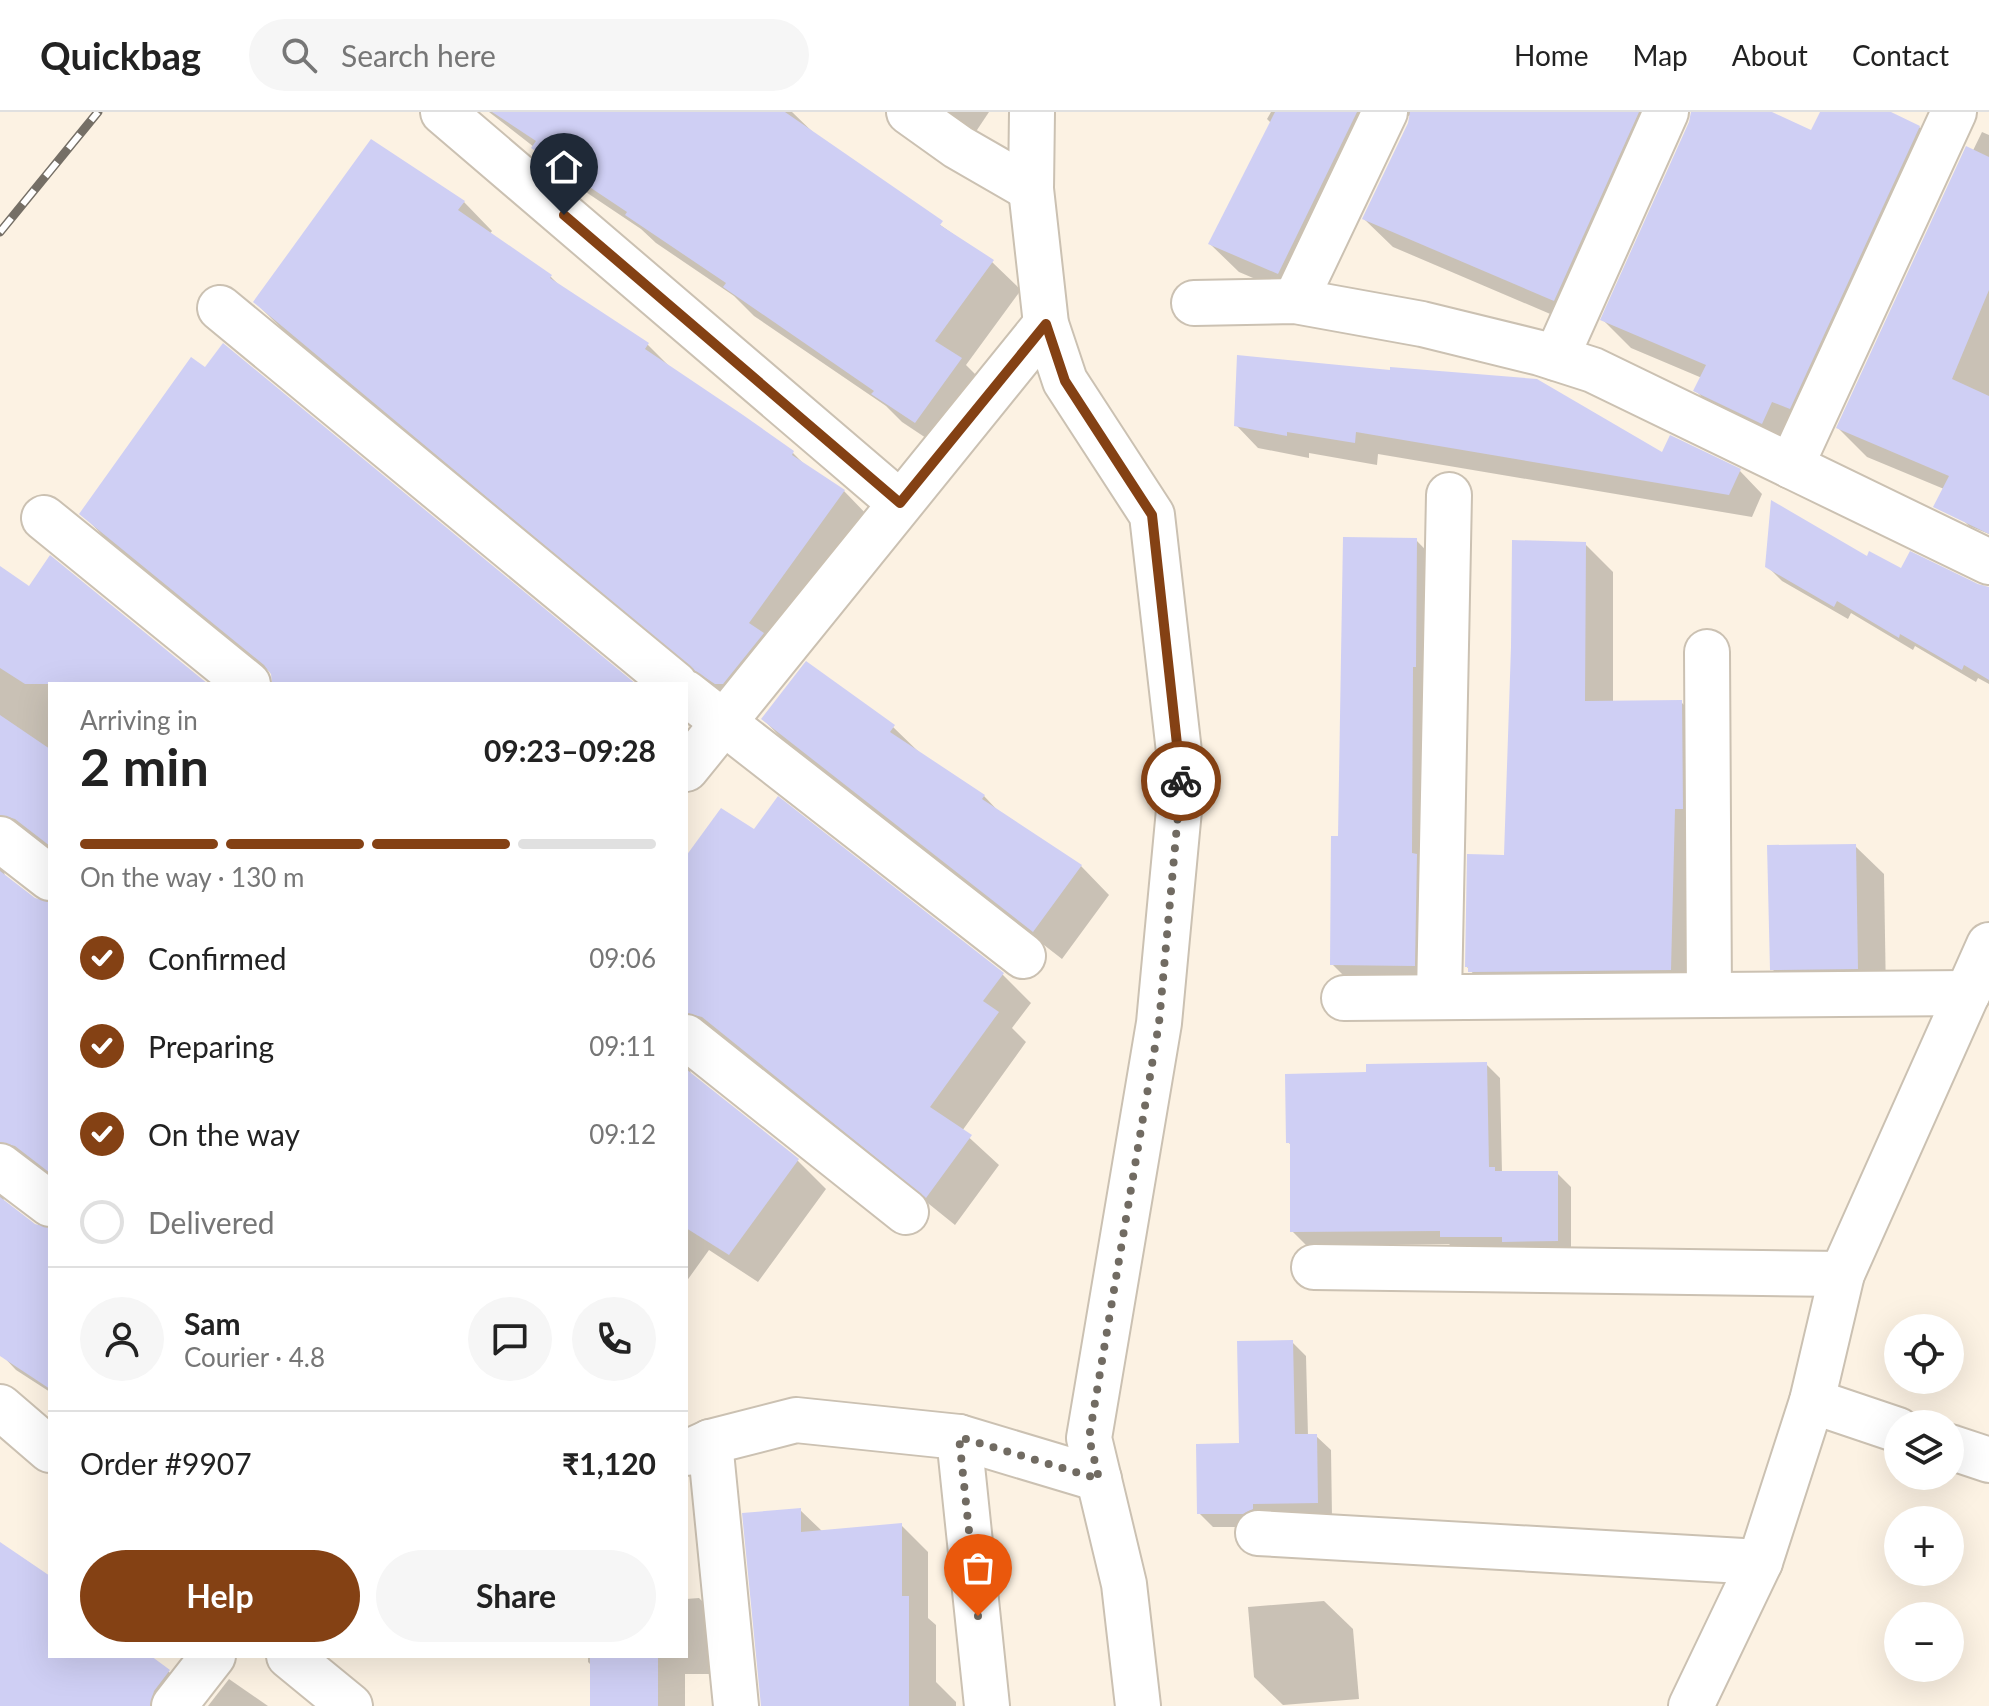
<!DOCTYPE html>
<meta charset="utf-8">
<style>
body{margin:0;font-family:Lato,sans-serif;background:#f6f6f6;color:#222;height:100vh;display:flex;flex-direction:column;font-size:30px;white-space:nowrap}
*{box-sizing:border-box;margin:0}
p{font-size:26px;color:#767676}
.icon{flex:none;width:44px;height:44px;fill:none;stroke:currentColor;stroke-width:2;stroke-linecap:round;stroke-linejoin:round}
.map{position:relative;flex:1;overflow:hidden}
.sheet{position:absolute;left:48px;top:570px;width:640px;height:976px;display:flex;flex-direction:column;background:#fff;border-radius:0px;box-shadow:0 8px 32px #0002}
.sheet>*{flex:none}
.tools{position:absolute;left:1884px;top:1202px;display:grid;gap:16px}
.tools a{display:grid;place-items:center;width:80px;height:80px;border-radius:50%;background:#fff;box-shadow:0 8px 32px #0002;font-size:40px}
.pin{position:absolute;display:grid;place-items:center;width:68px;height:68px;color:#fff;margin:-82px -34px;border-radius:50% 50% 50% 0;rotate:-45deg;box-shadow:0 0 8px #0007}
.pin .icon{rotate:45deg}
.courier{position:absolute;display:grid;place-items:center;width:80px;height:80px;margin:-40px;border:6px solid #844114;border-radius:50%;background:#fff;color:#222;box-shadow:0 2px 10px #0007}
.overview em{font-style:normal;font-weight:700}
.overview div{display:flex;flex-direction:column-reverse}
.overview{display:flex;align-items:center;justify-content:space-between;height:136px;padding:0 32px}
h1{font-size:52px;font-weight:700;line-height:60px}
.bar{display:grid;grid-template-columns:repeat(4,1fr);gap:12px 8px;align-content:center;height:96px;padding:0 32px}
.bar i{height:10px;border-radius:6px;background:#e0e0e0}
.bar .current{background:#844114}
.bar p{grid-column:span 4}
.line{display:flex;align-items:center;gap:20px;padding:0 32px;border-top:2px solid #e0e0e0}
.line div{flex:1}
.round{display:grid;place-items:center;flex:none;width:84px;height:84px;border-radius:42px;background:#f6f6f6}
ol{padding:0 32px;list-style:none}
li{display:flex;align-items:center;gap:24px;height:88px}
li p{margin-inline-start:auto}
li .icon{padding:8px;border-radius:50%;background:#844114;color:#fff;stroke-width:4}
li:last-child{color:#767676}
li i{width:44px;height:44px;border:4px solid #e0e0e0;border-radius:50%}
.button{display:flex;gap:16px;margin-top:auto;padding:16px 32px}
.button a{flex:1;height:92px;border-radius:48px;background:#844114;color:#fff;font-size:32px;font-weight:700;line-height:92px;text-align:center}
.button a+a{background:#f6f6f6;color:#222}
header{display:flex;align-items:center;gap:48px;box-sizing:border-box;height:112px;padding:0 40px;background:#fff;border-bottom:2px solid #e0e0e0}
header strong{font-size:38px}
nav{display:flex;gap:44px;margin-inline-start:auto;font-size:28px}
.search{width:560px;height:72px;background:#f6f6f6;display:flex;align-items:center;gap:20px;box-sizing:border-box;padding:0 28px;border-radius:44px;color:#767676;font-size:30px}
.map>svg:first-child{display:block}
.shadow{fill:#0003}
.building{fill:#cfcff4}
.lines{fill:none;stroke-linecap:round;stroke-linejoin:round}
.minor-casing{stroke:#cbc1b2;stroke-width:48}
.minor{stroke:#fff;stroke-width:44}
.rail-casing{stroke:#756f66;stroke-width:9}
.rail{stroke:#fff;stroke-width:6;stroke-dasharray:18;stroke-linecap:butt}
.done{stroke:#716b62;stroke-width:8;stroke-dasharray:0 14.4}
.route{stroke:#844114;stroke-width:10}
</style>
<header>
<strong>Quickbag</strong>
<div class="search"><svg class="icon" aria-label="search" viewBox="0 0 24 24"><circle cx="10" cy="10" r="6"/><path d="M15 15l6 6"/></svg>Search here</div>
<nav><a>Home</a><a>Map</a><a>About</a><a>Contact</a></nav>
</header>
<div class="map">
<svg width="1989" height="1594" viewBox="0 0 1989 1594">
<rect width="100%" height="100%" fill="#fcf2e3"/>
<g class="shadow">
<polygon points="489,0 792,0 820,27 992,150 1021,178 966,253 989,276 944,338 902,310 886,294 754,204 734,184 656,131 641,117 562,64 534,35"/>
<polygon points="944,0 989,0 975,21"/>
<polygon points="1271,0 1681,0 1583,216 1393,135 1364,107 1410,11 1411,3 1400,7 1307,189 1239,160 1210,132 1271,11 1267,7"/>
<polygon points="1693,0 1767,0 1812,21 1823,0 1886,0 1919,15 1948,44 1791,339 1724,307 1695,278 1702,266 1631,236 1603,208 1691,11"/>
<polygon points="1982,20 1989,23 1989,422 1969,414 1940,385 1944,377 1867,345 1838,316"/>
<polygon points="464,90 492,119 489,123 551,165 562,176 648,233 672,257 793,341 808,356 844,379 872,408 726,587 284,219 255,190"/>
<polygon points="1239,245 1740,359 1762,382 1752,405 1378,342 1377,353 1309,341 1309,346 1258,336 1236,313"/>
<polygon points="82,402 635,572 274,572 274,563 110,431"/>
<polygon points="1416,428 1444,457 1442,882 1360,880 1332,852"/>
<polygon points="1585,432 1613,460 1613,591 1681,590 1710,619 1699,886 1498,888 1467,855 1506,745"/>
<polygon points="1868,446 1989,500 1989,572 1978,566 1976,570 1915,534 1913,538 1851,501 1848,507 1782,469 1767,454"/>
<polygon points="0,491 205,572 50,572 50,738 3,752 5,765 34,787 50,792 50,1065 3,1081 4,1091 34,1114 50,1118 50,1280 16,1258 0,1241"/>
<polygon points="762,606 893,615 922,643 984,684 1002,703 1081,754 1109,783 1062,847 790,635"/>
<polygon points="1855,734 1884,762 1886,885 1800,885 1772,857"/>
<polygon points="686,747 1002,862 1031,891 1012,916 1026,930 962,1019 999,1053 955,1113 732,933 719,928 689,952 691,963 797,1048 826,1077 758,1170 709,1138 686,1170"/>
<polygon points="1486,952 1500,966 1502,1061 1557,1061 1571,1075 1571,1142 1456,1139 1449,1132 1306,1133 1292,1119 1292,1034 1288,1030 1368,962"/>
<polygon points="1292,1230 1306,1244 1308,1324 1316,1324 1331,1338 1332,1405 1258,1415 1213,1415 1199,1401 1241,1333"/>
<polygon points="800,1398 823,1420 901,1413 928,1440 928,1506 936,1513 936,1570 956,1590 956,1594 762,1594"/>
<polygon points="0,1432 50,1467 50,1544 148,1544 169,1560 196,1586 190,1594 0,1594"/>
<polygon points="699,1486 727,1514 732,1562 685,1562 685,1594 592,1594 592,1554 588,1550 588,1544 686,1544 686,1487"/>
<polygon points="1324,1489 1353,1517 1359,1587 1283,1593 1254,1565 1248,1495"/>
<polygon points="229,1567 268,1594 208,1594"/>
</g>
<g class="building">
<polygon points="492,0 785,0 943,109 940,113 994,148 935,229 962,246 915,311 871,282 874,279 723,175 726,171 625,103 627,100 531,36 536,29"/>
<polygon points="1275,0 1357,0 1278,162 1208,132"/>
<polygon points="1410,0 1639,0 1554,189 1362,107 1408,11"/>
<polygon points="1691,0 1772,0 1811,18 1820,0 1891,0 1920,14 1790,297 1772,290 1762,312 1693,279 1706,253 1600,208 1689,10"/>
<polygon points="371,27 465,89 458,98 552,163 550,166 649,231 645,237 743,303 794,339 792,343 845,378 749,511 764,521 723,572 715,572 695,559 253,190"/>
<polygon points="1966,34 1989,45 1989,178 1952,267 1989,284 1989,422 1933,395 1949,364 1836,316"/>
<polygon points="223,231 636,572 272,572 271,562 264,553 79,402 191,245 205,255"/>
<polygon points="1237,243 1390,258 1390,255 1537,267 1662,340 1670,323 1741,357 1729,383 1356,320 1355,331 1287,320 1287,324 1234,314"/>
<polygon points="1771,388 1867,444 1869,439 1901,456 1910,439 1978,472 1989,475 1989,568 1964,553 1962,558 1900,522 1899,526 1837,489 1834,495 1765,455"/>
<polygon points="1343,425 1417,426 1416,555 1413,555 1412,741 1417,742 1415,854 1330,853 1331,724 1338,724"/>
<polygon points="1512,428 1586,430 1585,589 1682,588 1683,697 1675,697 1671,858 1468,860 1468,855 1465,855 1467,742 1504,743 1511,535"/>
<polygon points="50,443 208,572 25,572 0,556 0,454 29,474"/>
<polygon points="806,549 895,613 890,620 985,683 982,687 1082,753 1033,820 761,607"/>
<polygon points="0,603 50,637 50,734 15,707 0,703"/>
<polygon points="778,684 1004,861 983,889 999,900 930,995 972,1023 926,1086 702,905 686,901 686,744 721,696 754,717"/>
<polygon points="1856,732 1858,857 1770,858 1767,733"/>
<polygon points="0,759 35,786 50,790 50,1061 15,1034 0,1030"/>
<polygon points="1487,950 1489,1055 1495,1055 1495,1059 1558,1059 1558,1129 1502,1130 1502,1125 1440,1125 1440,1119 1290,1120 1290,1031 1286,1031 1285,962 1366,960 1366,952"/>
<polygon points="686,957 799,1047 729,1143 686,1116"/>
<polygon points="0,1085 35,1112 50,1116 50,1277 0,1244"/>
<polygon points="1293,1228 1295,1322 1317,1322 1318,1391 1253,1392 1253,1397 1243,1402 1197,1402 1196,1332 1239,1331 1237,1229"/>
<polygon points="801,1396 801,1420 902,1411 902,1484 909,1484 909,1594 761,1594 742,1401"/>
<polygon points="0,1430 50,1464 50,1544 151,1544 170,1558 154,1579 150,1594 0,1594"/>
<rect x="590" y="1544" width="68" height="50"/>
</g>
<g class="lines">
<g class="minor-casing">
<g id="minor">
<polyline points="443,0 900,391"/>
<polyline points="909,0 958,35 1031,77"/>
<polyline points="1032,0 1031,77 1046,212 1065,269 1152,403 1182,666 1159,911 1089,1326 1124,1472 1138,1594"/>
<polyline points="1295,189 1385,0"/>
<polyline points="1194,191 1295,189 1422,212 1540,241 1593,258 1989,450"/>
<polyline points="220,196 675,572"/>
<polyline points="1556,246 1666,0"/>
<polyline points="1791,354 1954,0"/>
<polyline points="44,406 248,572"/>
<polyline points="1707,540 1709,882"/>
<polyline points="686,581 1023,844"/>
<polyline points="686,657 1046,212"/>
<polyline points="0,727 50,766"/>
<polyline points="1439,884 1449,383"/>
<polyline points="1344,886 1968,881"/>
<polyline points="686,925 906,1100"/>
<polyline points="0,1054 50,1092"/>
<polyline points="1314,1155 1842,1162"/>
<polyline points="1812,1289 1898,1318"/>
<polyline points="0,1295 50,1338"/>
<polyline points="959,1325 987,1594"/>
<polyline points="710,1330 736,1594"/>
<polyline points="1950,1335 1989,1348"/>
<polyline points="686,1341 710,1330 796,1308 959,1325 1099,1367"/>
<polyline points="1258,1421 1760,1450"/>
<polyline points="289,1544 350,1594"/>
<polyline points="174,1594 213,1544"/>
<polyline points="1691,1594 1760,1450 1812,1289 1842,1162 1989,833"/>
</g>
</g>
<use href="#minor" class="minor"/>
<g class="rail-casing">
<polyline id="rail" points="0,120 98,0"/>
</g>
<use href="#rail" class="rail"/>
</g>
<g class="lines">
<polyline class="done" points="978,1504 959,1325 1099,1367 1089,1326 1159,911 1181,669"/>
<polyline class="route" points="564,103 900,391 1046,212 1065,269 1152,403 1181,669"/>
</g>
</svg>
<div class="tools">
<a><svg class="icon" aria-label="locate" viewBox="0 0 24 24"><circle cx="12" cy="12" r="6"/><path d="M12 2v4M12 18v4M2 12h4M18 12h4"/></svg></a>
<a><svg class="icon" aria-label="layers" viewBox="0 0 24 24"><path d="M12 4l9 5-9 5-9-5zM3 14l9 5 9-5"/></svg></a>
<a>+</a>
<a>−</a>
</div>
<div class="pin" style="left:978px;top:1504px;background:#ea580c"><svg class="icon" aria-label="bag" viewBox="0 0 24 24"><path d="M5 8h14l-1 12H6zM9 8a3 3 0 0 1 6 0"/></svg></div>
<div class="pin" style="left:564px;top:103px;background:#1f2937"><svg class="icon" aria-label="home" viewBox="0 0 24 24"><path d="M3 11l9-7 9 7M6 9v11h12V9"/></svg></div>
<div class="courier" style="left:1181px;top:669px"><svg class="icon" aria-label="bike" viewBox="0 0 24 24"><circle cx="6" cy="16" r="4"/><circle cx="18" cy="16" r="4"/><path d="M6 16l4-8h5l3 8M10 8l3 8H6M13 5h3"/></svg></div>
<section class="sheet">
<div class="overview"><div><h1>2 min</h1><p>Arriving in</p></div><em>09:23–09:28</em></div>
<div class="bar"><i class="current"></i><i class="current"></i><i class="current"></i><i></i><p>On the way · 130 m</p></div>
<ol>
<li><svg class="icon" aria-label="check" viewBox="0 0 24 24"><path d="M5 12l5 5 9-10"/></svg>Confirmed<p>09:06</p></li>
<li><svg class="icon" aria-label="check" viewBox="0 0 24 24"><path d="M5 12l5 5 9-10"/></svg>Preparing<p>09:11</p></li>
<li><svg class="icon" aria-label="check" viewBox="0 0 24 24"><path d="M5 12l5 5 9-10"/></svg>On the way<p>09:12</p></li>
<li><i></i>Delivered</li>
</ol>
<div class="line" style="height:144px"><a class="round"><svg class="icon" aria-label="person" viewBox="0 0 24 24"><circle cx="12" cy="8" r="4"/><path d="M4 21q1-7 8-7t8 7"/></svg></a><div><b>Sam</b><p>Courier · 4.8</p></div><a class="round"><svg class="icon" aria-label="chat" viewBox="0 0 24 24"><path d="M4 5h16v11H9l-5 4z"/></svg></a><a class="round"><svg class="icon" aria-label="phone" viewBox="0 0 24 24"><path d="M5 4h4l2 5-3 2q2 4 5 5l2-3 5 2v4C11 20 4 13 5 4z"/></svg></a></div>
<div class="line" style="height:104px"><div>Order #9907</div><b>₹1,120</b></div>
<div class="button"><a>Help</a><a>Share</a></div>
</section>
</div>
